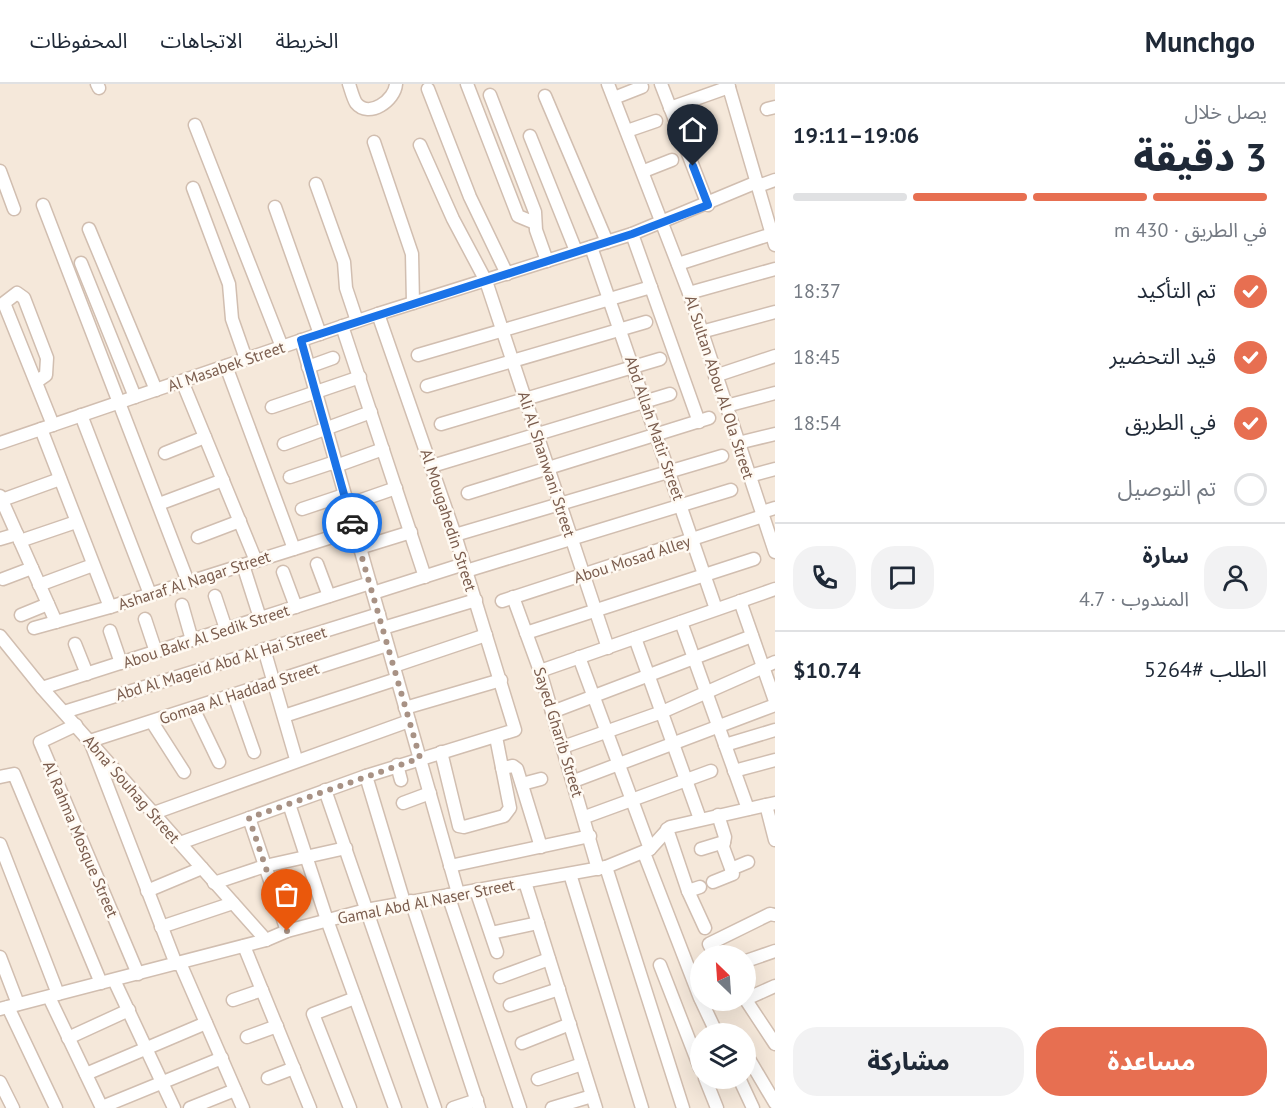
<!DOCTYPE html>
<html lang="ar">
<meta charset="utf-8">
<style>
body{margin:0;font-family:"PT Sans","Noto Sans Arabic",sans-serif;background:#f2f2f3;color:#1f2937;direction:rtl;height:100vh;display:flex;flex-direction:column;font-size:22px;white-space:nowrap}
*{box-sizing:border-box;margin:0}
p{font-size:20px;color:#747a83}
.icon{flex:none;width:33px;height:33px;fill:none;stroke:currentColor;stroke-width:2;stroke-linecap:round;stroke-linejoin:round}
.map{position:relative;flex:1;overflow:hidden;direction:ltr}
.panel{display:flex;flex-direction:column;background:#fff;width:510px}
.panel>*{flex:none}
.needle{width:39px;rotate:335deg}
.tools{position:absolute;left:690px;top:861px;display:grid;gap:12px}
.tools a{display:grid;place-items:center;width:66px;height:66px;border-radius:50%;background:#fff;box-shadow:0 6px 24px #0002;font-size:30px}
.pin{position:absolute;display:grid;place-items:center;width:51px;height:51px;color:#fff;margin:-62px -26px;border-radius:50% 50% 50% 0;rotate:-45deg;box-shadow:0 0 6px #0007}
.pin .icon{rotate:45deg}
.courier{position:absolute;display:grid;place-items:center;width:60px;height:60px;margin:-30px;border:4px solid #1a73e8;border-radius:50%;background:#fff;color:#222;box-shadow:0 2px 8px #0007}
.overview em{font-style:normal;font-weight:800}
.overview div{display:flex;flex-direction:column-reverse}
.overview{display:flex;align-items:center;justify-content:space-between;height:102px;padding:0 18px}
h1{font-size:39px;font-weight:800;line-height:45px}
.bar{display:grid;grid-template-columns:repeat(4,1fr);gap:9px 6px;align-content:center;height:72px;padding:0 18px}
.bar i{height:8px;border-radius:4px;background:#e0e1e3}
.bar .selected{background:#e76f51}
.bar p{grid-column:span 4}
.line{display:flex;align-items:center;gap:15px;padding:0 18px;border-top:2px solid #e0e1e3}
.line div{flex:1}
.round{display:grid;place-items:center;flex:none;width:63px;height:63px;border-radius:24px;background:#f2f2f3}
ol{padding:0 18px;list-style:none}
li{display:flex;align-items:center;gap:18px;height:66px}
li p{margin-inline-start:auto}
li .icon{padding:6px;border-radius:50%;background:#e76f51;color:#fff;stroke-width:4}
li:last-child{color:#747a83}
li i{width:33px;height:33px;border:3px solid #e0e1e3;border-radius:50%}
.button{display:flex;gap:12px;margin-top:auto;padding:12px 18px}
.button a{flex:1;height:69px;border-radius:24px;background:#e76f51;color:#fff;font-size:24px;font-weight:800;line-height:69px;text-align:center}
.button a+a{background:#f2f2f3;color:#1f2937}
header{display:flex;align-items:center;gap:36px;box-sizing:border-box;height:84px;padding:0 30px;background:#fff;border-bottom:2px solid #e0e1e3}
header strong{font-size:28px}
nav{display:flex;gap:33px;margin-inline-start:auto;font-size:21px}
main{display:flex;flex:1;min-height:0}
.map>svg:first-child{display:block}
.residential{fill:#f5e8da;fill-rule:evenodd}
.lines{fill:none;stroke-linecap:round;stroke-linejoin:round}
.minor-casing{stroke:#d1beb0;stroke-width:15}
.minor{stroke:#fff;stroke-width:12}
.done{stroke:#a89285;stroke-width:6;stroke-dasharray:0 10.8}
.route{stroke:#1a73e8;stroke-width:8}
.labels{text-anchor:middle;stroke-width:5;stroke-linejoin:round;paint-order:stroke}
.street-label{font-size:16px;fill:#7a5c4d;stroke:#fffaf3}
</style>
<header>
<strong>Munchgo</strong>
<nav><a>الخريطة</a><a>الاتجاهات</a><a>المحفوظات</a></nav>
</header>
<main>
<section class="panel">
<div class="overview"><div><h1>3 دقيقة</h1><p>يصل خلال</p></div><em>19:06–19:11</em></div>
<div class="bar"><i class="selected"></i><i class="selected"></i><i class="selected"></i><i></i><p>في الطريق · 430 m</p></div>
<ol>
<li><svg class="icon" aria-label="check" viewBox="0 0 24 24"><path d="M5 12l5 5 9-10"/></svg>تم التأكيد<p>18:37</p></li>
<li><svg class="icon" aria-label="check" viewBox="0 0 24 24"><path d="M5 12l5 5 9-10"/></svg>قيد التحضير<p>18:45</p></li>
<li><svg class="icon" aria-label="check" viewBox="0 0 24 24"><path d="M5 12l5 5 9-10"/></svg>في الطريق<p>18:54</p></li>
<li><i></i>تم التوصيل</li>
</ol>
<div class="line" style="height:108px"><a class="round"><svg class="icon" aria-label="person" viewBox="0 0 24 24"><circle cx="12" cy="8" r="4"/><path d="M4 21q1-7 8-7t8 7"/></svg></a><div><b>سارة</b><p>المندوب · 4.7</p></div><a class="round"><svg class="icon" aria-label="chat" viewBox="0 0 24 24"><path d="M4 5h16v11H9l-5 4z"/></svg></a><a class="round"><svg class="icon" aria-label="phone" viewBox="0 0 24 24"><path d="M5 4h4l2 5-3 2q2 4 5 5l2-3 5 2v4C11 20 4 13 5 4z"/></svg></a></div>
<div class="line" style="height:78px"><div>الطلب #5264</div><b>$10.74</b></div>
<div class="button"><a>مساعدة</a><a>مشاركة</a></div>
</section>
<div class="map">
<svg width="775" height="1024" viewBox="0 0 775 1024">
<rect width="100%" height="100%" fill="#fdf6ec"/>
<path class="residential" d="M0,0H775V1024H0ZM700,872H746V916H700ZM700,950H746V994H700Z"/>
<g class="lines">
<g class="minor-casing">
<g id="minor">
<polyline points="97,0 99,4"/>
<path d="M349,0C351,6 353,14 356,19C369,35 395,16 396,0"/>
<polyline points="467,0 518,132 535,139"/>
<polyline points="608,0 689,209 775,468"/>
<polyline points="661,0 708,121"/>
<polyline points="728,0 775,161"/>
<polyline points="428,5 470,113 507,190"/>
<polyline points="490,11 535,128 536,146 547,177"/>
<polyline points="545,12 607,158"/>
<polyline points="614,14 642,3"/>
<polyline points="670,24 729,3"/>
<polyline points="767,25 775,23"/>
<polyline points="195,41 282,263"/>
<polyline points="627,47 656,37"/>
<polyline points="530,52 576,167"/>
<polyline points="374,58 412,170 413,219"/>
<polyline points="420,61 453,135 486,197 608,564"/>
<polyline points="0,87 14,125"/>
<polyline points="644,87 672,76"/>
<polyline points="316,100 344,178 346,204 357,237"/>
<polyline points="758,102 775,96"/>
<polyline points="193,104 229,200 232,235 246,275"/>
<polyline points="43,121 188,498"/>
<polyline points="275,123 320,250"/>
<polyline points="89,145 156,306"/>
<polyline points="632,150 699,338"/>
<polyline points="591,163 716,525"/>
<polyline points="81,179 135,313"/>
<polyline points="678,180 772,150"/>
<polyline points="689,209 775,185"/>
<polyline points="342,242 425,493"/>
<polyline points="701,248 775,228"/>
<polyline points="301,256 458,809"/>
<polyline points="418,271 651,203"/>
<polyline points="226,282 294,465"/>
<polyline points="308,283 333,274"/>
<polyline points="715,292 775,272"/>
<polyline points="182,297 256,477"/>
<polyline points="36,298 46,291 47,274 24,214 17,209 4,219 53,341"/>
<polyline points="427,302 646,238"/>
<polyline points="726,322 775,309"/>
<polyline points="272,323 360,293"/>
<polyline points="81,331 150,510"/>
<polyline points="441,340 660,275"/>
<polyline points="41,345 110,523"/>
<polyline points="0,359 378,230 632,150 757,98"/>
<polyline points="738,359 775,350"/>
<polyline points="284,360 371,328"/>
<polyline points="165,369 205,353"/>
<polyline points="336,382 383,365"/>
<polyline points="432,382 670,310"/>
<polyline points="749,392 775,385"/>
<polyline points="290,393 335,378"/>
<polyline points="468,409 709,334"/>
<polyline points="0,412 56,538"/>
<polyline points="2,416 60,395"/>
<polyline points="159,420 223,396"/>
<polyline points="347,421 396,404"/>
<polyline points="302,425 344,411"/>
<polyline points="762,428 775,424"/>
<polyline points="455,451 722,372"/>
<polyline points="198,453 240,437"/>
<polyline points="0,455 17,450"/>
<polyline points="20,457 76,438"/>
<polyline points="359,464 411,448"/>
<polyline points="317,480 329,512"/>
<polyline points="243,481 260,534"/>
<polyline points="466,487 731,406"/>
<polyline points="283,488 296,523"/>
<polyline points="3,495 32,484"/>
<polyline points="39,501 93,481"/>
<polyline points="373,509 464,480"/>
<polyline points="215,512 226,545"/>
<polyline points="513,513 540,587 598,785"/>
<polyline points="502,517 763,432"/>
<polyline points="740,517 775,617"/>
<polyline points="182,521 192,556"/>
<polyline points="21,531 48,520"/>
<polyline points="145,535 156,568"/>
<polyline points="681,538 748,725"/>
<polyline points="34,544 110,523 354,446"/>
<polyline points="383,544 476,516"/>
<polyline points="110,547 121,579"/>
<polyline points="526,549 754,475"/>
<polyline points="0,552 42,604 266,856"/>
<polyline points="635,554 700,735"/>
<polyline points="75,560 87,590"/>
<polyline points="264,565 296,675"/>
<polyline points="579,573 650,765"/>
<polyline points="394,582 486,551"/>
<polyline points="540,587 775,505"/>
<polyline points="42,604 370,499"/>
<polyline points="234,611 254,668"/>
<polyline points="193,624 219,678"/>
<polyline points="405,624 501,596"/>
<polyline points="64,628 379,530"/>
<polyline points="552,628 752,552"/>
<polyline points="284,632 397,595"/>
<polyline points="152,638 184,688"/>
<polyline points="76,641 40,658 138,890"/>
<polyline points="725,661 775,646"/>
<polyline points="563,663 662,628 775,578"/>
<polyline points="441,668 459,742 464,743 504,732 510,724 496,653"/>
<polyline points="397,681 401,696"/>
<polyline points="502,684 513,682 517,685 541,763"/>
<polyline points="734,687 775,676"/>
<polyline points="366,692 404,818"/>
<polyline points="0,693 14,690 101,899"/>
<polyline points="574,697 775,621"/>
<polyline points="522,700 541,695"/>
<polyline points="325,706 435,1024"/>
<polyline points="403,719 430,709"/>
<polyline points="289,720 327,836 395,1024"/>
<polyline points="766,721 775,756"/>
<polyline points="154,729 409,637"/>
<polyline points="585,733 711,687"/>
<polyline points="249,734 287,847"/>
<polyline points="667,745 688,807 705,844"/>
<polyline points="180,759 366,692 515,646 455,451 378,230"/>
<polyline points="0,760 58,910"/>
<polyline points="701,765 724,758"/>
<polyline points="644,769 700,914"/>
<polyline points="450,782 590,752"/>
<polyline points="606,783 683,1024"/>
<polyline points="731,785 748,778"/>
<polyline points="570,790 642,1024"/>
<polyline points="525,798 596,1024"/>
<polyline points="713,798 733,790 723,763 725,753 718,731"/>
<polyline points="214,799 265,782 346,764"/>
<polyline points="476,806 497,868"/>
<polyline points="147,807 202,784"/>
<polyline points="688,807 700,803"/>
<polyline points="448,811 520,1024"/>
<polyline points="411,817 479,1024"/>
<polyline points="161,843 233,819"/>
<polyline points="491,849 538,839"/>
<polyline points="244,862 310,1024"/>
<polyline points="715,872 709,860 770,830 775,831"/>
<polyline points="0,873 18,920"/>
<polyline points="746,877 775,867"/>
<polyline points="180,879 243,1024"/>
<polyline points="176,880 90,657 387,561"/>
<polyline points="660,881 700,984"/>
<polyline points="500,893 549,875"/>
<polyline points="114,896 174,1024"/>
<polyline points="49,913 102,1024"/>
<polyline points="746,915 775,902"/>
<polyline points="233,916 262,906"/>
<polyline points="701,916 717,950"/>
<polyline points="746,916 775,960"/>
<polyline points="510,921 559,905"/>
<polyline points="8,923 56,1024"/>
<polyline points="0,925 266,856 287,847 366,826 606,783 650,765 670,743 775,719"/>
<polyline points="247,953 277,942"/>
<polyline points="68,954 129,926"/>
<polyline points="522,959 570,940"/>
<polyline points="746,970 775,1019"/>
<polyline points="86,990 206,939"/>
<polyline points="268,994 294,984"/>
<polyline points="705,994 717,1024"/>
<polyline points="739,994 753,1024"/>
<polyline points="538,995 582,980"/>
<polyline points="0,998 13,1024"/>
<polyline points="102,1023 222,974"/>
<polyline points="190,1024 235,1006"/>
<polyline points="350,1024 313,930 355,914"/>
<polyline points="453,1024 477,1016"/>
<polyline points="552,1024 592,1012"/>
</g>
</g>
<use href="#minor" class="minor"/>
</g>
<g class="lines">
<polyline class="done" points="287,847 249,734 420,674 352,439"/>
<polyline class="route" points="352,439 301,256 632,150 708,121 693,82"/>
</g>
<g class="labels">
<g class="street-label">
<text transform="translate(226 282) rotate(-19)" y="6">Al Masabek Street</text>
<text transform="translate(720 303) rotate(72)" y="6">Al Sultan Abou Al Ola Street</text>
<text transform="translate(655 344) rotate(71)" y="6">Abd Allah Matir Street</text>
<text transform="translate(547 380) rotate(72)" y="6">Ali Al Shanwani Street</text>
<text transform="translate(449 436) rotate(72)" y="6">Al Mougahedin Street</text>
<text transform="translate(632 475) rotate(-18)" y="6">Abou Mosad Alley</text>
<text transform="translate(194 496) rotate(-18)" y="6">Asharaf Al Nagar Street</text>
<text transform="translate(206 552) rotate(-18)" y="6">Abou Bakr Al Sedik Street</text>
<text transform="translate(221 579) rotate(-17)" y="6">Abd Al Mageid Abd Al Hai Street</text>
<text transform="translate(239 609) rotate(-18)" y="6">Gomaa Al Haddad Street</text>
<text transform="translate(559 648) rotate(73)" y="6">Sayed Gharib Street</text>
<text transform="translate(132 705) rotate(49)" y="6">Abna' Souhag Street</text>
<text transform="translate(81 755) rotate(67)" y="6">Al Rahma Mosque Street</text>
<text transform="translate(426 817) rotate(-11)" y="6">Gamal Abd Al Naser Street</text>
</g>
</g>
</svg>
<div class="tools">
<a><svg class="needle" viewBox="-14 -14 28 28"><path d="M0-13l5 13h-10z" fill="#e53935"/><path d="M0 13l5-13h-10z" fill="#747a83"/></svg></a>
<a><svg class="icon" aria-label="layers" viewBox="0 0 24 24"><path d="M12 4l9 5-9 5-9-5zM3 14l9 5 9-5"/></svg></a>
</div>
<div class="pin" style="left:287px;top:847px;background:#ea580c"><svg class="icon" aria-label="bag" viewBox="0 0 24 24"><path d="M5 8h14l-1 12H6zM9 8a3 3 0 0 1 6 0"/></svg></div>
<div class="pin" style="left:693px;top:82px;background:#1f2937"><svg class="icon" aria-label="home" viewBox="0 0 24 24"><path d="M3 11l9-7 9 7M6 9v11h12V9"/></svg></div>
<div class="courier" style="left:352px;top:439px"><svg class="icon" aria-label="car" viewBox="0 0 24 24"><path d="M5 17H2v-5l4-1 3-4h7l3 4 3 1v5h-3M9 17h6M6 11h13"/><circle cx="7" cy="17" r="2"/><circle cx="17" cy="17" r="2"/></svg></div>
</div>
</main>
